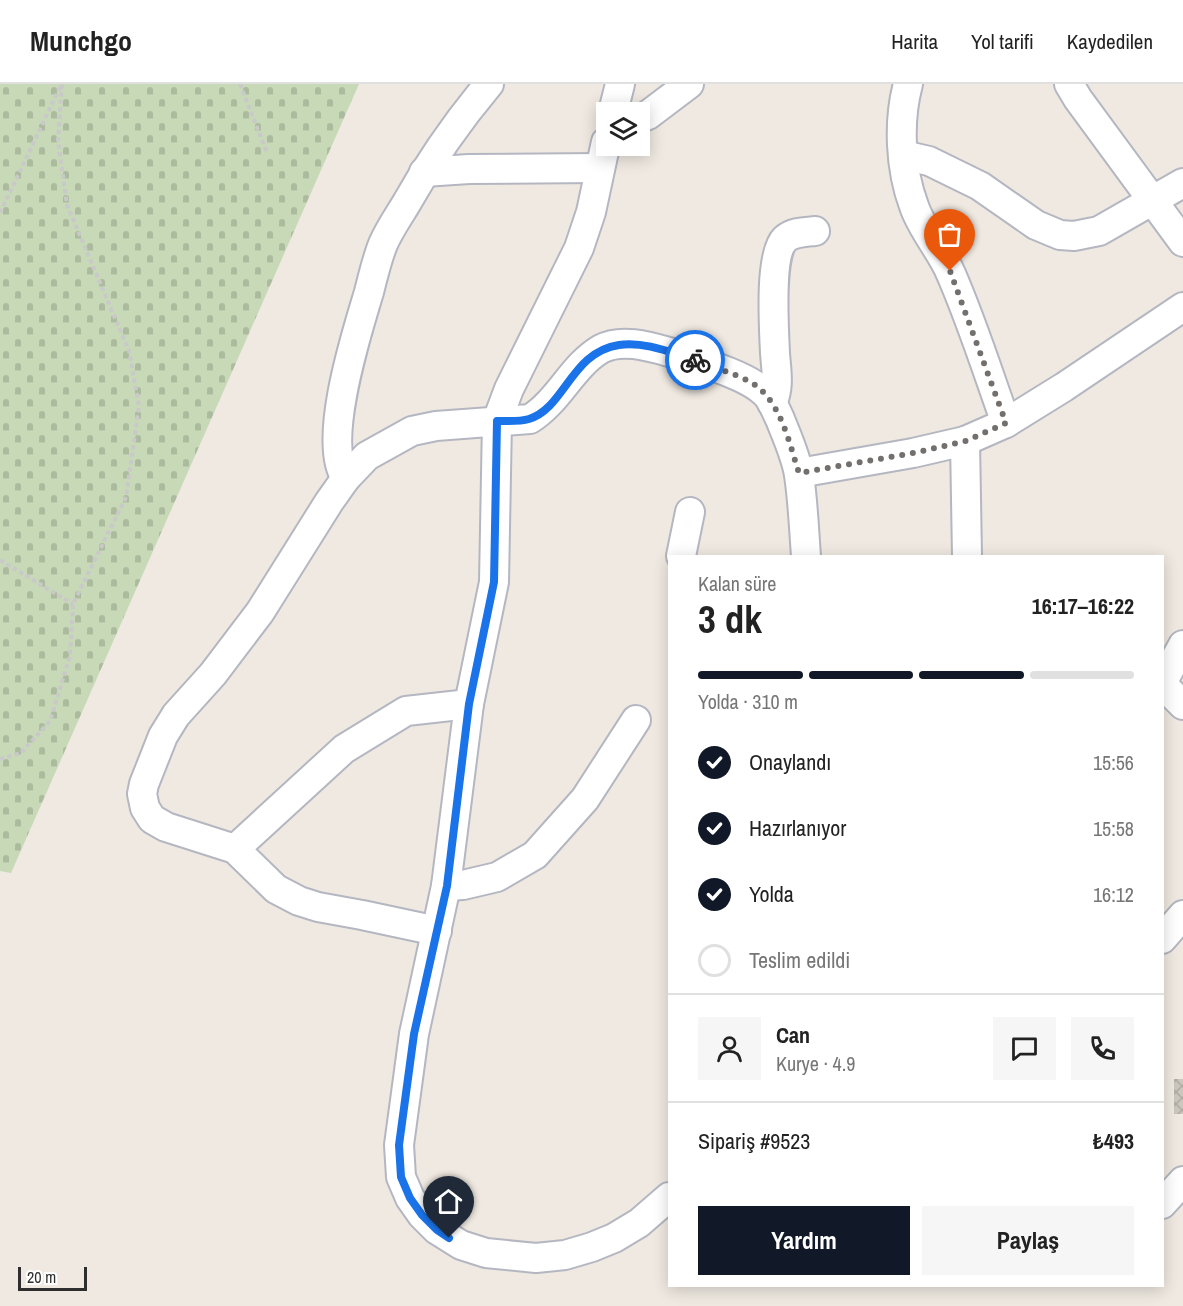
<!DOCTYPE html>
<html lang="tr">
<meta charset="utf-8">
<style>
body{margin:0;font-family:"Archivo Narrow",sans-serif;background:#f6f6f6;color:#222;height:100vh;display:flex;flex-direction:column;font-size:22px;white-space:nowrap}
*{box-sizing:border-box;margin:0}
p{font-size:20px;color:#767676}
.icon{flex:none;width:33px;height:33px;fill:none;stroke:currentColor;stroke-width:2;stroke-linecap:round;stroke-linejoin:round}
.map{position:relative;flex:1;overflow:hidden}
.details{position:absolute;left:668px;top:471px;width:496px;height:732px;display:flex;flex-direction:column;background:#fff;border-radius:0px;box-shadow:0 3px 15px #0003}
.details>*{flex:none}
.tools{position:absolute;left:596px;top:18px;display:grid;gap:12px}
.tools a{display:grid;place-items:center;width:54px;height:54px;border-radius:0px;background:#fff;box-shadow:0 3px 15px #0003;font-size:30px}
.scale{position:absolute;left:18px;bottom:15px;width:69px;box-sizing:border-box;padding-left:6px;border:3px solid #2e2e2e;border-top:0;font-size:16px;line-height:21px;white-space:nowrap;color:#2e2e2e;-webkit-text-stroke:4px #fff;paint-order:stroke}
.pin{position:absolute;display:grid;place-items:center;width:51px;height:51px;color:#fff;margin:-62px -26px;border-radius:50% 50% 50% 0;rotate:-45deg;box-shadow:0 0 6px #0007}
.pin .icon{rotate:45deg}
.courier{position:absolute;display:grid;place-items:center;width:60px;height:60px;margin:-30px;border:4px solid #1a73e8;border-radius:50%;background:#fff;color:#222;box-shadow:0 2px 8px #0007}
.head em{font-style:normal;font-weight:700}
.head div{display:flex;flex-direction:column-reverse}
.head{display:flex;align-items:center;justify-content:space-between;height:102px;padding:0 30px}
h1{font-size:39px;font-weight:700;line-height:45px}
.bar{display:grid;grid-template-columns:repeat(4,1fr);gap:9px 6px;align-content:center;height:72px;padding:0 30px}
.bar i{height:8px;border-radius:4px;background:#e0e0e0}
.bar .active{background:#111827}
.bar p{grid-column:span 4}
.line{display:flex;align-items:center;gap:15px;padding:0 30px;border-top:2px solid #e0e0e0}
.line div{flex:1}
.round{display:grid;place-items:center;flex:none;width:63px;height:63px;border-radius:0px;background:#f6f6f6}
ol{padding:0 30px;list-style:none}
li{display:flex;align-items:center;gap:18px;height:66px}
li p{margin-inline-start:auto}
li .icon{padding:6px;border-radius:50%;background:#111827;color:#fff;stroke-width:4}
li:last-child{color:#767676}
li i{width:33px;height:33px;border:3px solid #e0e0e0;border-radius:50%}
.button{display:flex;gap:12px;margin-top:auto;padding:12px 30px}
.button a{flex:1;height:69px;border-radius:0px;background:#111827;color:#fff;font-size:24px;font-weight:700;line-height:69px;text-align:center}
.button a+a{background:#f6f6f6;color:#222}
header{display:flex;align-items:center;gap:36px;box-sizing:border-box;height:84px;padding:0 30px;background:#fff;border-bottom:2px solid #e0e0e0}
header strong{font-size:28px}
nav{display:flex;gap:33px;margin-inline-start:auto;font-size:21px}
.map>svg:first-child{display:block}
.cemetery{fill:url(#cemetery-stones)}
.building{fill:url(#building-cross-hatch)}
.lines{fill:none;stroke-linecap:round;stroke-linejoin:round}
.minor-casing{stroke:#b4b7c1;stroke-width:32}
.path{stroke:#c9c9c9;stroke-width:4;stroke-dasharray:4.5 3;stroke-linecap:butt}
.minor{stroke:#fff;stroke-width:28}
.done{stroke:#726f6d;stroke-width:6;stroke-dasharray:0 10.8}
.route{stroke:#1a73e8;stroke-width:8}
</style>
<header>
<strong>Munchgo</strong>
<nav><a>Harita</a><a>Yol tarifi</a><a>Kaydedilen</a></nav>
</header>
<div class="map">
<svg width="1183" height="1222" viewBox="0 0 1183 1222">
<defs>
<pattern id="cemetery-stones" width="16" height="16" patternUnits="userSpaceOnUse" patternTransform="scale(1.5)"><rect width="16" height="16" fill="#c8d9b8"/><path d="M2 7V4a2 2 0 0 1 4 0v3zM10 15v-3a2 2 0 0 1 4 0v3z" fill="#acbb9e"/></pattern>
<pattern id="building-cross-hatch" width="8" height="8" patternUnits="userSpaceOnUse" patternTransform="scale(1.5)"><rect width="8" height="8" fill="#cbc7bf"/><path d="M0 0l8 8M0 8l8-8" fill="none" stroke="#afaba4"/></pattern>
</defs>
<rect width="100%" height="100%" fill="#efe9e1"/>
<polygon class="cemetery" points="0,0 359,0 11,789 0,787"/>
<rect class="building" x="1174" y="995" width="9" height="35"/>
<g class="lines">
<g class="minor-casing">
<g id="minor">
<path d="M908,0C898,37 900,85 914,122C922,146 941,166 951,190C972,238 988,289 1006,339"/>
<polyline points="1069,0 1078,15 1183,158"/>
<polyline points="613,28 620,0"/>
<polyline points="639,35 648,31 689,0"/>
<polyline points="606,58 591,128 579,164 509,305 497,337 494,498 469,620 446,802 414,950 399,1061 401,1093 410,1114 422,1131 437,1146 461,1161 486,1169 536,1174 565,1171 592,1163 614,1154 639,1139 669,1113"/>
<polyline points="903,71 929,77 980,102 1036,141 1060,151 1074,152 1099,147 1183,99"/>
<polyline points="424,88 469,85 600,84"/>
<path d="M772,319C780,304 776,285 775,269C774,246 769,170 785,155C793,148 804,148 815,147"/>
<polyline points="965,357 967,472"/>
<polyline points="799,389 913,369 965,357 1006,339 1064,303 1183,223"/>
<path d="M346,394C321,359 357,248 369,208C373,192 377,175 383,160C389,146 398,133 406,120C430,77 457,38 489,0"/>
<polyline points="681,472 690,428"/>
<polyline points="1162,599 1183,561"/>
<polyline points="1162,600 1183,621"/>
<polyline points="235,765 344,665 406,627 469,620"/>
<polyline points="446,802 463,801 497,793 535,771 585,715 636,636"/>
<path d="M437,847L362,831L318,823L299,817L276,805L235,765L166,743L152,735L145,724L142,710L144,700L163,652L176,631L213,590L260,528L329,418L346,394L367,372L412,347L436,342L530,335C559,317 572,282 601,265C623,253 654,264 676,270C700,278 746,291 764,308C772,315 775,325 780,335C787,353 796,372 799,391C803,418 804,446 806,472"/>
<polyline points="1162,855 1183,831"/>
<polyline points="1162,1120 1183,1097"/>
</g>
</g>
<g class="path">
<polyline points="240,0 267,69"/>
<polyline points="0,129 61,1"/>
<polyline points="0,476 73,520"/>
<polyline points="0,675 21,669 50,637 70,572 73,520 126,413 139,322 129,267 67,121 58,56 62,0"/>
</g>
<use href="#minor" class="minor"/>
</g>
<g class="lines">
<path class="done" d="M695,276C713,284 735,289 752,299C781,317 789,359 799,389L913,369L966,357L1006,339L950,187"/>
<path class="route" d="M449,1154L437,1146L422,1131L410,1114L401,1093L399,1061L414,950L447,802L469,620L494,498L497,337C507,337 519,338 529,335C565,324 571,268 619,261C644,257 672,269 695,276"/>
</g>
</svg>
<div class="tools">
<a><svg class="icon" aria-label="layers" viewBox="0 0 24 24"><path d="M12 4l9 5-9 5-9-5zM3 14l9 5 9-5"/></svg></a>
</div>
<div class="scale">20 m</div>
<div class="pin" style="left:950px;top:187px;background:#ea580c"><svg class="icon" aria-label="bag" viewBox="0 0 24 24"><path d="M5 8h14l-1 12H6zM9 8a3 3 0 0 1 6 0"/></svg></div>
<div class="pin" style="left:449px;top:1154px;background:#1f2937"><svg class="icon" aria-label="home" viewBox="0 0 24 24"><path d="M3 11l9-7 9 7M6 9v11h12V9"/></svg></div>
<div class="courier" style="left:695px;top:276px"><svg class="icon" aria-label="bike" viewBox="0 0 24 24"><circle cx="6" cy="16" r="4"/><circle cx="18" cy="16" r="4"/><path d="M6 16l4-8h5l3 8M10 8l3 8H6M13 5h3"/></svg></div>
<section class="details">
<div class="head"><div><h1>3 dk</h1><p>Kalan süre</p></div><em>16:17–16:22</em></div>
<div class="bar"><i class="active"></i><i class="active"></i><i class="active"></i><i></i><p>Yolda · 310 m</p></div>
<ol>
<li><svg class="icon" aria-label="check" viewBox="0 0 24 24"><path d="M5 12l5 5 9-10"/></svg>Onaylandı<p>15:56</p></li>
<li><svg class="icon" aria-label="check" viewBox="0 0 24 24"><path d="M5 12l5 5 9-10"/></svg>Hazırlanıyor<p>15:58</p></li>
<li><svg class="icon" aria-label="check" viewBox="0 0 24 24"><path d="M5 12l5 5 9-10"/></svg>Yolda<p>16:12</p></li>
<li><i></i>Teslim edildi</li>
</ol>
<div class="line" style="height:108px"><a class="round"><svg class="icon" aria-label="person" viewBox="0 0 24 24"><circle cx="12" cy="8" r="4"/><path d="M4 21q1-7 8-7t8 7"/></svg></a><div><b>Can</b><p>Kurye · 4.9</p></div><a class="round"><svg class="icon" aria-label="chat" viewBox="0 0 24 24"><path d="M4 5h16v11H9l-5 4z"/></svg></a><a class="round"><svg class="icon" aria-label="phone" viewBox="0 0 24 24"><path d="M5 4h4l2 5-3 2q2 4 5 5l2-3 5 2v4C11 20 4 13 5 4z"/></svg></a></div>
<div class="line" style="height:78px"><div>Sipariş #9523</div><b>₺493</b></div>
<div class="button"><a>Yardım</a><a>Paylaş</a></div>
</section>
</div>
